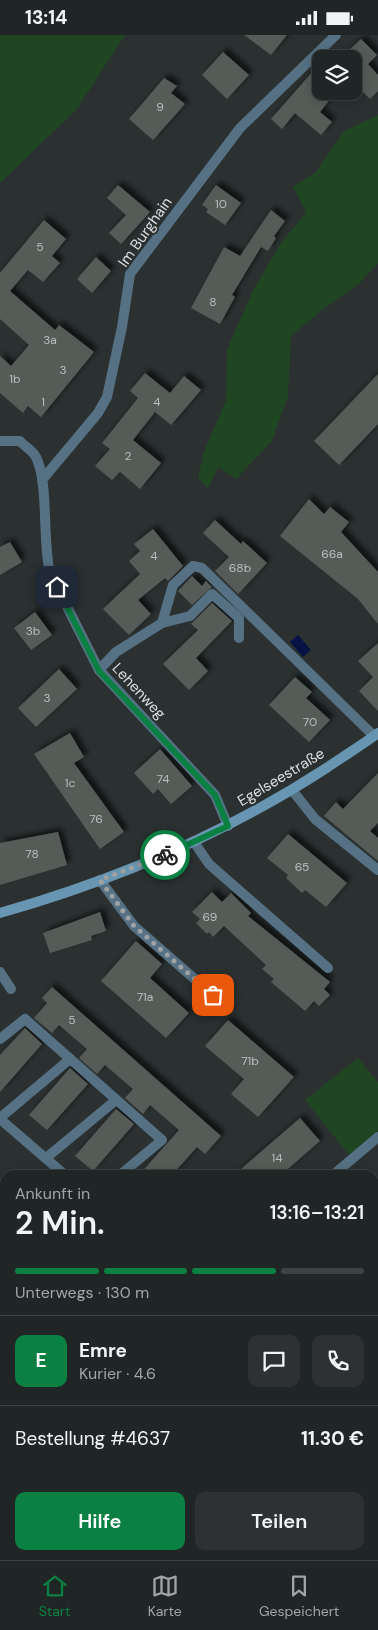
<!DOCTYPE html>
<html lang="de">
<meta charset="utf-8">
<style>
body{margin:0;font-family:"DM Sans",sans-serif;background:#2d3132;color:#f1f3f6;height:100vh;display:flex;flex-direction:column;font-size:19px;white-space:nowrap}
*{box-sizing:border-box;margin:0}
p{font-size:16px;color:#a2a5a7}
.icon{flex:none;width:28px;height:28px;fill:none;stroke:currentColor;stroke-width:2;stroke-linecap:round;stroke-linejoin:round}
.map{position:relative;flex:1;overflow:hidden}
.side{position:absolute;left:0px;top:1135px;width:379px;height:390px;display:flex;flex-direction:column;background:#202525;border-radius:15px 15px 0 0;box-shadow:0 2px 12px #0003,0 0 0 1px #3d4242}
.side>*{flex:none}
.fabs{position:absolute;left:312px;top:15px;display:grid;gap:10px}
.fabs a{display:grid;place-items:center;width:50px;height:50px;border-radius:10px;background:#202525;box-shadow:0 2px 12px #0003,0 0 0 1px #3d4242;font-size:25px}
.pin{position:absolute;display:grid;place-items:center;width:42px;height:42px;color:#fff;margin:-21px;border-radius:10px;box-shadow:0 2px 8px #0006}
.courier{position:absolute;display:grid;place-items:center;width:50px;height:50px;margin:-25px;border:4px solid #0b8043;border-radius:50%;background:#fff;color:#222;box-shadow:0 1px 6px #0007}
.headline em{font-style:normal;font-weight:600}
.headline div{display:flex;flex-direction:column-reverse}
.headline{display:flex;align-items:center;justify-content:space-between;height:85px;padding:0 15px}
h1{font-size:32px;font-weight:600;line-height:38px}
.bar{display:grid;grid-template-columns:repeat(4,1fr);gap:8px 5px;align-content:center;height:60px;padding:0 15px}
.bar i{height:6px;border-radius:4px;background:#3d4242}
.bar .on{background:#0b8043}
.bar p{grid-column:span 4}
.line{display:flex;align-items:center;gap:12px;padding:0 15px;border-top:1px solid #3d4242}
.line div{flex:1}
.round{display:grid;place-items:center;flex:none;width:52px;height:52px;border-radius:10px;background:#2d3132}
.button{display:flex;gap:10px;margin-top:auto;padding:10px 15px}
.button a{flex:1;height:58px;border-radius:10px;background:#0b8043;color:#fff;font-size:20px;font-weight:600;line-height:58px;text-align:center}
.button a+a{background:#2d3132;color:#f1f3f6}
.status{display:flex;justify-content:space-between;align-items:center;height:35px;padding:0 25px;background:#202525;direction:ltr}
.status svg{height:14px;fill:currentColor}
.dock{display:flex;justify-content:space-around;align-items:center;height:70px;border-top:1px solid #3d4242;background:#202525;font-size:14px;color:#a2a5a7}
.dock a{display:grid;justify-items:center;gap:2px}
.dock .on{color:#0b8043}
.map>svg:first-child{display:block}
.green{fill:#204522}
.water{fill:#081245}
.building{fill:#545b59;filter:url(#shadow)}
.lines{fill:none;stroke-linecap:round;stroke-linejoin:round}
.lane{stroke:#557183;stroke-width:10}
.street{stroke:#557183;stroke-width:10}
.secondary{stroke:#6895b2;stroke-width:10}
.done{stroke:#9ea2a3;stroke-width:5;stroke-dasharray:0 9}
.route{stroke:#0b8043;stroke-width:6}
.labels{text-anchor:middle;stroke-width:4;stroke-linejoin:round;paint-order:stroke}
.number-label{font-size:12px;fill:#babebe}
.street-label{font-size:15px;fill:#dcdfe0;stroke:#2b3131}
</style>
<div class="status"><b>13:14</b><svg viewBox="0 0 49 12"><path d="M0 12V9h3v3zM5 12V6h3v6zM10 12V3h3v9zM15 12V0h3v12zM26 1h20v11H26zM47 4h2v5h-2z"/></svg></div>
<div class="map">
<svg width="378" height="1525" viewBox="0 0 378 1525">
<defs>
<filter id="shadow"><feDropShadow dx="4.5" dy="-4.5" stdDeviation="2.5" flood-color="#0009"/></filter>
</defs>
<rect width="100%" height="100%" fill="#2b3131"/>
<g class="green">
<polygon points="0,0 125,0 77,74 0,148"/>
<polygon points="378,80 378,228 359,249 322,275 291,301 288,361 272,406 236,444 218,432 208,454 198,443 204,417 226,365 227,315 253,255 281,208 306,177 293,152 316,137 344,96"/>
<polygon points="358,1023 378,1047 378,1096 349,1120 305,1065"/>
<polygon points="378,1319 378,1401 374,1398 374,1323"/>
</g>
<polygon class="water" points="298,600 311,615 303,622 290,607"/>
<g class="building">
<polygon points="244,0 287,0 271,20"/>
<polygon points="361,4 377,20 368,29 378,40 378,56 370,64 354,48 354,24 346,18"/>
<polygon points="223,17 249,40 227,64 202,40"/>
<polygon points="321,27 321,56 337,56 320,77 332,87 321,100 295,78 282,94 271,84"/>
<polygon points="164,43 177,51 171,58 185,69 153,105 129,84"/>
<polygon points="118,150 150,177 121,209 109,198 126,180 107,163"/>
<polygon points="216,150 241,168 225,190 206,177 208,174 202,170"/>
<polygon points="271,175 285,186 274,201 276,203 268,216 261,212 232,260 235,262 220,289 191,273 224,212 240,221"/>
<polygon points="44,185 66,204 52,221 60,228 43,247 28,235 10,256 55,295 59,290 94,317 41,382 28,371 23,378 0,358 0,321 11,331 29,310 0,284 0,238"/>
<polygon points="96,222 111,236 92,258 77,244"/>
<polygon points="145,338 170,358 184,341 201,355 171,390 155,377 133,405 161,428 140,454 120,437 112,445 95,431 110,414 102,408 138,363 130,356"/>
<polygon points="378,339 378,389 339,430 314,406"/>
<polygon points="309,464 324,479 330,472 349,487 341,497 378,537 378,589 358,564 280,501"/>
<polygon points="215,485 241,509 243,506 267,528 238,559 215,536 229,522 203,498"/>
<polygon points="153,494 183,531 168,546 165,543 138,565 151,579 129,600 103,574 140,539 129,526 140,516 134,509"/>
<polygon points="10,507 22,527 0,540 0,512"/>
<polygon points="192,541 202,551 206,546 212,552 192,570 178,556"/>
<polygon points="212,568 232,586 196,623 208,636 189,655 163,629 198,595 191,589"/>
<polygon points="35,577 52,600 31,615 14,593"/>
<polygon points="378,608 378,676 359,656 373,642 358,626"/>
<polygon points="59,634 77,654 36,692 18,673"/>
<polygon points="295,642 312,657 306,663 330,685 309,707 269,670"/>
<polygon points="70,698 84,722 74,728 124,797 100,814 34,719"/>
<polygon points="160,714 192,751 171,769 158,754 153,759 134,738"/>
<polygon points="378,738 378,788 370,796 378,803 378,826 324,781 336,767 343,774"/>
<polygon points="58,797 67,830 0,850 0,808"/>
<polygon points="288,799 347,848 326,872 305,855 302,858 286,843 288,840 267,823"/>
<polygon points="212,857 222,867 231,858 251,878 248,881 330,947 324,954 330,960 319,971 314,966 305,976 271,947 274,944 262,934 266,930 224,891 213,902 209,897 207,899 196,888 200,884 192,877"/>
<polygon points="100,877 106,896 91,901 92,905 50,918 43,898"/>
<polygon points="136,906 162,929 150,943 189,978 166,1003 101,946"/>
<polygon points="52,952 221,1101 205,1119 197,1112 172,1140 139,1140 179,1095 150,1070 143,1079 125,1063 133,1054 105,1030 97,1039 79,1023 87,1014 59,990 52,998 34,983 47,968 42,963"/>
<polygon points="228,985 294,1042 258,1082 231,1059 244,1044 205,1011"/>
<polygon points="25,993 42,1009 0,1057 0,1020"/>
<polygon points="70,1033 88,1049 47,1095 29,1080"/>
<polygon points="116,1074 134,1089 93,1136 75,1121"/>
<polygon points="300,1083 320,1106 281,1140 234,1140"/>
</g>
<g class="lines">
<g class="lane">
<polyline points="162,588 173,550 193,531 202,533 374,701"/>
<polyline points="99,635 116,617 162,588 190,581 212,559 239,583 239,603"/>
<polyline points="292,755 315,784 378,835"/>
<polyline points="194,807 209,829 328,933"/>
<polyline points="100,845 134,891 213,960"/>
<polyline points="0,937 11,954"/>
<polyline points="0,1004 25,984 162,1105 120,1140"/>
<polyline points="0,1083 70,1024"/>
<polyline points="46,1123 116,1065"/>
</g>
<g class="street">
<path d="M0,406H20C24,411 33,416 36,422C49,448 42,505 50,538L99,635L215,760L228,791"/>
<polyline points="42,445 98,378 107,362 122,292 130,239 240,93 336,0"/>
<polyline points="0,1084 65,1140"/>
<polyline points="333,1140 378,1102"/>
<polyline points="0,1270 5,1275"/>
<polyline points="374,1316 378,1312"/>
<polyline points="374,1410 378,1413"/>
</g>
<path class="secondary" d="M0,878C116,845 227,798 328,732C344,721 362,710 378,698"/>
</g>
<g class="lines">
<polyline class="done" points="165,820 100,845 134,891 213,960"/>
<polyline class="route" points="57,552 99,636 215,760 228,791 165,820"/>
</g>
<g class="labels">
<g class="number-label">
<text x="160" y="76">9</text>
<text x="221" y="173">10</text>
<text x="40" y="216">5</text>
<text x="213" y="271">8</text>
<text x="50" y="309">3a</text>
<text x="63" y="339">3</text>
<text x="15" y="348">1b</text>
<text x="43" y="371">1</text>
<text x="157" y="371">4</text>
<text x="128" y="425">2</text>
<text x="332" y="523">66a</text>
<text x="154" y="525">4</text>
<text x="240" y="537">68b</text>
<text x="33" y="600">3b</text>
<text x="47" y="667">3</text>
<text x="310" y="691">70</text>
<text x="163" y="748">74</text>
<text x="70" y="752">1c</text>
<text x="96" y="788">76</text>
<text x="32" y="823">78</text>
<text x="302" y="836">65</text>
<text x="210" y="886">69</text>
<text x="145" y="966">71a</text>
<text x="72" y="989">5</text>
<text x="250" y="1030">71b</text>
<text x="277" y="1127">14</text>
</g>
<g class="street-label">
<text transform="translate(145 197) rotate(-55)" y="5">Im Burghain</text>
<text transform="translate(139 656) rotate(47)" y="5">Lehenweg</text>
<text transform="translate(281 742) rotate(-31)" y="5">Egelseestraße</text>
</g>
</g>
</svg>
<div class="fabs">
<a><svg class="icon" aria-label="layers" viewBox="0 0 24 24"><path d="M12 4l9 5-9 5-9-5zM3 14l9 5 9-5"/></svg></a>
</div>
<div class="pin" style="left:213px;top:960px;background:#ea580c"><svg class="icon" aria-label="bag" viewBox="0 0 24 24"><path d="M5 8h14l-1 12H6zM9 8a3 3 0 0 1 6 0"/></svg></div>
<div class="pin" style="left:57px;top:552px;background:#1f2937"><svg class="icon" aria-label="home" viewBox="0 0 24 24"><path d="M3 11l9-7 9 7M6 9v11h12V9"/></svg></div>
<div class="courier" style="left:165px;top:820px"><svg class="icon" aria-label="bike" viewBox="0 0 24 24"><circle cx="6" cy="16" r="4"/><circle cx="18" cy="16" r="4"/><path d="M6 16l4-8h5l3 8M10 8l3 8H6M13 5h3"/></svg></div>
<section class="side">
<div class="headline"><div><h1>2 Min.</h1><p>Ankunft in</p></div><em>13:16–13:21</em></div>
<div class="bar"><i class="on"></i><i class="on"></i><i class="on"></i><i></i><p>Unterwegs · 130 m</p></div>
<div class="line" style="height:90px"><b class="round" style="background:#0b8043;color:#fff">E</b><div><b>Emre</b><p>Kurier · 4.6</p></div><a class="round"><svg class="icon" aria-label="chat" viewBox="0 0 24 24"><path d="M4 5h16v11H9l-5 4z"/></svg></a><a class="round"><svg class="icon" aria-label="phone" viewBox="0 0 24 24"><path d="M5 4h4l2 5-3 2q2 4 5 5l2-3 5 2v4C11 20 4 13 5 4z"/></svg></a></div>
<div class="line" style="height:65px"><div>Bestellung #4637</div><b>11.30 €</b></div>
<div class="button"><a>Hilfe</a><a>Teilen</a></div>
</section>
</div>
<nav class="dock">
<a class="on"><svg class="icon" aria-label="home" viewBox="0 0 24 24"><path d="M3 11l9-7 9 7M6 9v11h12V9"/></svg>Start</a>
<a><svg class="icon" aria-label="map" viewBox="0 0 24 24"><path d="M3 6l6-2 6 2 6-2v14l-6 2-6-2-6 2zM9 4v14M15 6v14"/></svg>Karte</a>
<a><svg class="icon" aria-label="saved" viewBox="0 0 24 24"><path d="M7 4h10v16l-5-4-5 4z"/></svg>Gespeichert</a>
</nav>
